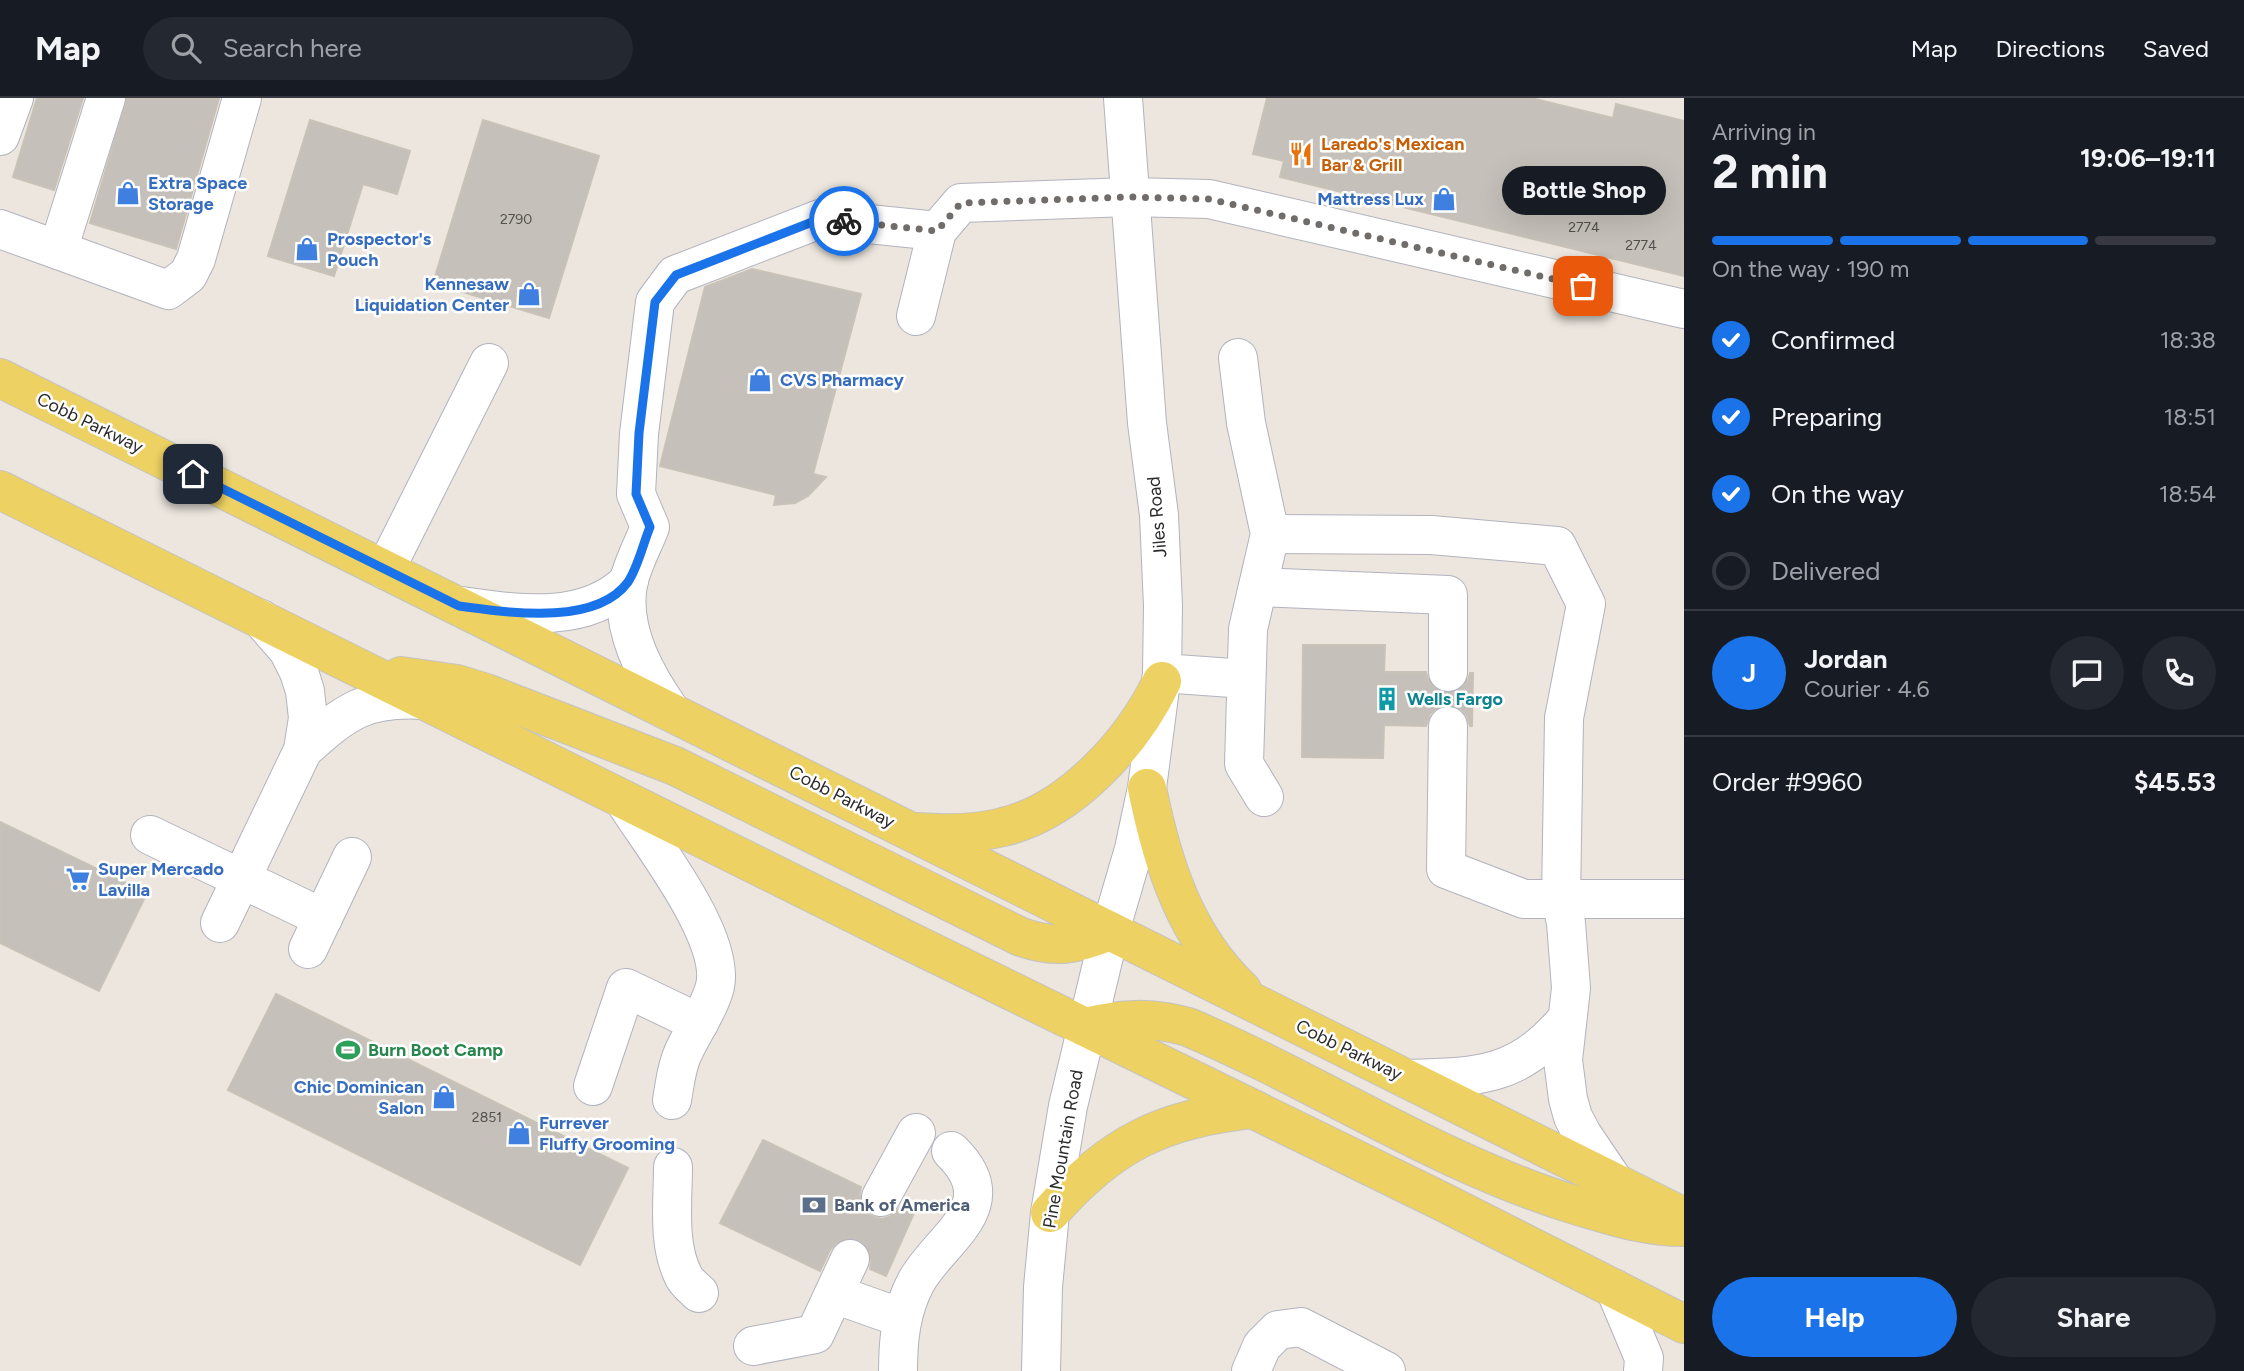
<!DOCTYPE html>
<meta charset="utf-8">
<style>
body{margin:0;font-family:Figtree,sans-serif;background:#242831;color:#f1f3f6;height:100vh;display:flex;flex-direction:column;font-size:26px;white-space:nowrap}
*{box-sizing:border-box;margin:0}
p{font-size:23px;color:#9ea1a6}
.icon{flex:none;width:38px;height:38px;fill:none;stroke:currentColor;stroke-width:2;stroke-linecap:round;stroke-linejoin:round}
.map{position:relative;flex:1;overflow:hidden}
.details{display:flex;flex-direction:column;background:#171b24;width:560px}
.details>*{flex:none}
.pin{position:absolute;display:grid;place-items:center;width:60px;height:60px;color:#fff;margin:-30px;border-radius:14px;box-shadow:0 4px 10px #0006}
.courier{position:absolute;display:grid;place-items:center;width:70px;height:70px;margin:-35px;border:5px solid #1a73e8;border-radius:50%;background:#fff;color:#222;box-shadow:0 2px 9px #0007}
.bubble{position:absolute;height:49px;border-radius:24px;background:#171b24;box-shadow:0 7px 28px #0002;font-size:23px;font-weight:700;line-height:49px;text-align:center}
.overview em{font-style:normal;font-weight:700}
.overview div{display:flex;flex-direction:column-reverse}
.overview{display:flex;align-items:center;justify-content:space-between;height:119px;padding:0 28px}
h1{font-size:46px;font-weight:700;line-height:52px}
.bar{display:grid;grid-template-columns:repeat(4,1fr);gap:10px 7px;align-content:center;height:84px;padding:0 28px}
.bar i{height:9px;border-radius:5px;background:#363941}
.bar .current{background:#1a73e8}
.bar p{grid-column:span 4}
.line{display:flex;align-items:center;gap:18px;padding:0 28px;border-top:2px solid #363941}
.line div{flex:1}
.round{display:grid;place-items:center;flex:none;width:74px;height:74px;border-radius:37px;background:#242831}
ol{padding:0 28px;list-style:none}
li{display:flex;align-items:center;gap:21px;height:77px}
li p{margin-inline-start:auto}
li .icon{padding:7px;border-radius:50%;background:#1a73e8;color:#fff;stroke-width:4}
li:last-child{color:#9ea1a6}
li i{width:38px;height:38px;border:4px solid #363941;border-radius:50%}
.button{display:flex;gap:14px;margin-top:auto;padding:14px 28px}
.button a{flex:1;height:80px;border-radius:42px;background:#1a73e8;color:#fff;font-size:28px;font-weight:700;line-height:80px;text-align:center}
.button a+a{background:#242831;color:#f1f3f6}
header{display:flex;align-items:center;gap:42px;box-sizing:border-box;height:98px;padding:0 35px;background:#171b24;border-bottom:2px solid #363941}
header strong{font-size:33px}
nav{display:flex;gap:38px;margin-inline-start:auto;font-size:24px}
.search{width:490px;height:63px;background:#242831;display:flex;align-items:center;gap:18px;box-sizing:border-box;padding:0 24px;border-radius:38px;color:#9ea1a6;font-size:26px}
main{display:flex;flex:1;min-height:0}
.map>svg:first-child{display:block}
.building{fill:#c5c0b9;stroke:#c8c2b7;stroke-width:2}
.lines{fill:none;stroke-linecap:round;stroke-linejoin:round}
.minor-tunnel{stroke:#c5c1ba;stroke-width:38;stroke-dasharray:38 19;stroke-linecap:butt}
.minor-casing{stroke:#b1b3be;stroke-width:40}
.major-casing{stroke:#c4c4c4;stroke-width:40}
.minor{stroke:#fff;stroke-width:38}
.major{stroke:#edd162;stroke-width:38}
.done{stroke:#6f6c6a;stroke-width:7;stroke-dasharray:0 12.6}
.route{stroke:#1a73e8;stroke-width:9}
.labels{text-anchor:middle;stroke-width:5;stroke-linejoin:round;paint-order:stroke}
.number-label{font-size:14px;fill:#52504e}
.food-label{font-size:18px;font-weight:bold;fill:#c56008;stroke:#fff;text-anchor:start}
.shop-label{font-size:18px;font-weight:bold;fill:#366cbe;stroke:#fff;text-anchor:start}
.street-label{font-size:18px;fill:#2b2b2b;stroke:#fff}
.culture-label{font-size:18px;font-weight:bold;fill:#0d838f;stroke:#fff;text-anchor:start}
.leisure-label{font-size:18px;font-weight:bold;fill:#27864d;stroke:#fff;text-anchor:start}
.service-label{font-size:18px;font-weight:bold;fill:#4e5e75;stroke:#fff;text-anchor:start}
</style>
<header>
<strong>Map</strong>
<div class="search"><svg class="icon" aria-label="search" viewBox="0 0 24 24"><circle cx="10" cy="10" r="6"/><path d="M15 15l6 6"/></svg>Search here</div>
<nav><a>Map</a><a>Directions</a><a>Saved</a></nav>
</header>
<main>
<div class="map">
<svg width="1684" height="1273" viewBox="0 0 1684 1273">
<rect width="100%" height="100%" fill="#ece6de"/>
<g class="building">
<polygon points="37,0 83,0 54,92 13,79"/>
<polygon points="127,0 219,0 176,151 90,125"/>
<polygon points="1267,0 1531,0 1613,20 1616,6 1684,23 1684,178 1280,79 1284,63 1253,56"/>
<polygon points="310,22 410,53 397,96 363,86 334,178 268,158"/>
<polygon points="483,22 599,58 549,220 433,185"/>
<polygon points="752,171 861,196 813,376 826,379 808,398 795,405 774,407 776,397 660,368 705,189"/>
<polygon points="1303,547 1385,547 1384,574 1426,574 1429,585 1438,593 1447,596 1459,593 1467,585 1470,575 1473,575 1472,628 1470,628 1467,618 1460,610 1448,606 1438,609 1430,616 1426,628 1384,627 1383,660 1302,659"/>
<polygon points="0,724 147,795 99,893 0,845"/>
<polygon points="276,896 628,1070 580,1167 228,992"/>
<polygon points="763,1042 861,1089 859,1100 862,1110 871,1118 882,1121 892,1118 901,1109 914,1115 886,1178 870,1171 872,1160 868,1149 859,1141 847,1139 837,1144 830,1152 820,1173 720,1125"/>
</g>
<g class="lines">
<g class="minor-tunnel">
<polyline points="1448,574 1448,628"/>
<polyline points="850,1161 881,1099"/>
</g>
<g class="minor-casing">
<g id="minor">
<polyline points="0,38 14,0"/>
<polyline points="0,131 58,152 106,0"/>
<polyline points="58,152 168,192 188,177 196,161 242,0"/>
<polyline points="916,218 937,133 961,105 1130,99 1209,101 1684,211"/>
<polyline points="1238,260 1246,325 1270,436 1248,531 1244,666 1264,699"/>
<polyline points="1270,436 1431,437 1557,448 1586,506 1564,620 1561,801 1566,825 1571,890 1563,962 1568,1001 1573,1019 1582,1036 1615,1085"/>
<polyline points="385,472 489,265"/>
<polyline points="1258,489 1448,497 1448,574"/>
<path d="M462,508C517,516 586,527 629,483"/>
<polyline points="1162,575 1246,581"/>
<path d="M670,612C645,577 620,530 628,486C632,467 643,447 650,429L636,396L639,336L655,204L675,177L820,121L937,133"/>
<polyline points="1448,628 1446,771 1524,801 1684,801"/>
<path d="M303,652C346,613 366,598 425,602"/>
<path d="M624,702C649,743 730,843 714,892C707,915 692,934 683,955C676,970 675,986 672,1002"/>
<polyline points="150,737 323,820"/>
<polyline points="220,825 303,652 308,620 305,593 299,574 288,552 261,521"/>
<polyline points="308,851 352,759"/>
<path d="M1407,981C1476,979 1518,980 1566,922"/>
<polyline points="593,988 626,890 699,925"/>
<path d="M673,1069C673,1103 667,1147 684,1179C687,1185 694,1190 699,1195"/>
<polyline points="881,1099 916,1035"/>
<polyline points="1615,1191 1644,1260 1643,1273"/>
<polyline points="834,1196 902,1220"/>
<polyline points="753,1248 815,1236 850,1161"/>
<path d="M898,1273C898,1242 901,1212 916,1184C940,1140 1008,1108 951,1053"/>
<polyline points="1041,1273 1043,1189 1050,1115 1068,1008 1110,833 1134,751 1147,690 1162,575 1163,508 1159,417 1147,325 1123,0"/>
<polyline points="1251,1273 1262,1248 1278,1232 1301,1229 1386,1273"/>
</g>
</g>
<g class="major-casing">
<g id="major">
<polyline points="0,280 1684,1119"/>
<polyline points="0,392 903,840 1439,1102 1684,1226"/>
<path d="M401,578L457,586L486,595L675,668L1021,839C1056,851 1076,847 1110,833"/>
<path d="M1147,690C1162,765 1185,838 1242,892"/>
<path d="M916,734C944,736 976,736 1003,729C1071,713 1133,644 1162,583"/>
<path d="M1085,929C1121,920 1152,919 1188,929C1320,985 1436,1064 1575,1107C1612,1118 1645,1129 1684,1129"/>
<path d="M1050,1115C1110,1046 1163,1020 1253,1011"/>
</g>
</g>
<use href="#minor" class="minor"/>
<use href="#major" class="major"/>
</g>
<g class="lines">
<polyline class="done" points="844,123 937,133 961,105 1130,99 1209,101 1583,188"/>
<path class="route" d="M193,376L459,508C506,514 595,529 628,484C638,469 643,446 650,429L636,396L639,335L655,204L676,177L820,121L844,123"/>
</g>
<defs>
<g id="restaurant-bare" transform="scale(1.89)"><path d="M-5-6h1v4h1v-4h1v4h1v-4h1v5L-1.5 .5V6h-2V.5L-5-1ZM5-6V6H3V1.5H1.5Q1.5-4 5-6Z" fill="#e8710a" stroke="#fff" stroke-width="2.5" paint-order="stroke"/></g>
<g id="shop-bare" transform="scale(1.89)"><path d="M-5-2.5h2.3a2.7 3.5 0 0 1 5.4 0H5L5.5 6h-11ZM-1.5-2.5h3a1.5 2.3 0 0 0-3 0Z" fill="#3f7fe0" stroke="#fff" stroke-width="2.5" paint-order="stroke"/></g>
<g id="building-bare" transform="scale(1.89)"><path d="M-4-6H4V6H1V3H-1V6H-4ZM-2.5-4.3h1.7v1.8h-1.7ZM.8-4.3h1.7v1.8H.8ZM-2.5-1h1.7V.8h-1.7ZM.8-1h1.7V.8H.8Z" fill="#0f9aa8" stroke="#fff" stroke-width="2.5" paint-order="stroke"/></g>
<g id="supermarket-bare" transform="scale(1.89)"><path d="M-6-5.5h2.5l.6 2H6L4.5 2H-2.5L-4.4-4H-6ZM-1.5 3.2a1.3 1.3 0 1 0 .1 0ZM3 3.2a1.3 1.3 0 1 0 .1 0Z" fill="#3f7fe0" stroke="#fff" stroke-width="2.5" paint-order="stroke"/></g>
<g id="stadium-bare" transform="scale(1.89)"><path d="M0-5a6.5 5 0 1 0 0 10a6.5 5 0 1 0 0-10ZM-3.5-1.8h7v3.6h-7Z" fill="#2e9e5b" stroke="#fff" stroke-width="2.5" paint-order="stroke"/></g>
<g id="bank-bare" transform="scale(1.89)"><path d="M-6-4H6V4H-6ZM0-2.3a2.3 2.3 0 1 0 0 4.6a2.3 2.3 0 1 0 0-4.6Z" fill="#5c6f8a" stroke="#fff" stroke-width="2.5" paint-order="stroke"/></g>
</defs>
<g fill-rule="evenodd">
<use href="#restaurant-bare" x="1301" y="56"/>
<use href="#shop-bare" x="128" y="95"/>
<use href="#shop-bare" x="1444" y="101"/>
<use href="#shop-bare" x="307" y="151"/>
<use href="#shop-bare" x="529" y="196"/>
<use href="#shop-bare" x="760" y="282"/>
<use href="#building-bare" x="1387" y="601"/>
<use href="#supermarket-bare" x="78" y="781"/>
<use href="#stadium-bare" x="348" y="952"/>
<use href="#shop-bare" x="444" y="999"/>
<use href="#shop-bare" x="519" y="1035"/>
<use href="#bank-bare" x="814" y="1107"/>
</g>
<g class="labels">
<g class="number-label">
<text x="516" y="126">2790</text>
<text x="1584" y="134">2774</text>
<text x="1641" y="152">2774</text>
<text x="487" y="1024">2851</text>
</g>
<g class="food-label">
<text x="1321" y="52">Laredo's Mexican<tspan x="1321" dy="21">Bar &amp; Grill</tspan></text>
</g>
<g class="shop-label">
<text x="148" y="91">Extra Space<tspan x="148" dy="21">Storage</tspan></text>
<text x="1424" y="107" text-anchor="end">Mattress Lux</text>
<text x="327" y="147">Prospector's<tspan x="327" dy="21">Pouch</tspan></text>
<text x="509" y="192" text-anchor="end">Kennesaw<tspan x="509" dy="21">Liquidation Center</tspan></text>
<text x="780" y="288">CVS Pharmacy</text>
<text x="98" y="777">Super Mercado<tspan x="98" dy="21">Lavilla</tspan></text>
<text x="424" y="995" text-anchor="end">Chic Dominican<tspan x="424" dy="21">Salon</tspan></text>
<text x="539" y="1031">Furrever<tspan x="539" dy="21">Fluffy Grooming</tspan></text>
</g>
<g class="street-label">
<text transform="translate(90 325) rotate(26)" y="6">Cobb Parkway</text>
<text transform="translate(1157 419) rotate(-95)" y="6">Jiles Road</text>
<text transform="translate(842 699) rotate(27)" y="6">Cobb Parkway</text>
<text transform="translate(1349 952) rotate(26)" y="6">Cobb Parkway</text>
<text transform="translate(1063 1051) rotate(-80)" y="6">Pine Mountain Road</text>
</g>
<g class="culture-label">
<text x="1407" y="607">Wells Fargo</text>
</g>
<g class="leisure-label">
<text x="368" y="958">Burn Boot Camp</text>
</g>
<g class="service-label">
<text x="834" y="1113">Bank of America</text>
</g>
</g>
</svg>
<div class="pin" style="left:1583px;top:188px;background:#ea580c"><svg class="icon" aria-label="bag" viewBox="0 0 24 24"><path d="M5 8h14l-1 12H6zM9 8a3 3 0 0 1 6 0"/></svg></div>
<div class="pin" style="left:193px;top:376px;background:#1f2937"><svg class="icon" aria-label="home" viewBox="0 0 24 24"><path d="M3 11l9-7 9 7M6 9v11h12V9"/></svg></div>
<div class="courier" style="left:844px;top:123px"><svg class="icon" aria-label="bike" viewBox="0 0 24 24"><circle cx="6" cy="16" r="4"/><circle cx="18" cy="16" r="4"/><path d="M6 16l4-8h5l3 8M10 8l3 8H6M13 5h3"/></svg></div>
<div class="bubble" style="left:1502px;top:68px;width:164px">Bottle Shop</div>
</div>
<section class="details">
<div class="overview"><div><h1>2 min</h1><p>Arriving in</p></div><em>19:06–19:11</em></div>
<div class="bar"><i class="current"></i><i class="current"></i><i class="current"></i><i></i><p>On the way · 190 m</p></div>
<ol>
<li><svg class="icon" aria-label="check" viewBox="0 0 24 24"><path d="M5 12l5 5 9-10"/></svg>Confirmed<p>18:38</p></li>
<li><svg class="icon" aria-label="check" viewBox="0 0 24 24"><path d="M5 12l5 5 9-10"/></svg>Preparing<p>18:51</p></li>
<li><svg class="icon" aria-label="check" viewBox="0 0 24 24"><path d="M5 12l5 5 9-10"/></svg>On the way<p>18:54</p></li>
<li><i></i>Delivered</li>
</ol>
<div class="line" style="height:126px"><b class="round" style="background:#1a73e8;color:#fff">J</b><div><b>Jordan</b><p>Courier · 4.6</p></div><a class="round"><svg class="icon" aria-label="chat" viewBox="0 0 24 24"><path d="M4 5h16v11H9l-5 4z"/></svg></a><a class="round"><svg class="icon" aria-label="phone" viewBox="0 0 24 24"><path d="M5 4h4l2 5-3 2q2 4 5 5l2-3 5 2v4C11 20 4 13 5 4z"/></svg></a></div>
<div class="line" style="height:91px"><div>Order #9960</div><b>$45.53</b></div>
<div class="button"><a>Help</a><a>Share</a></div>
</section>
</main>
